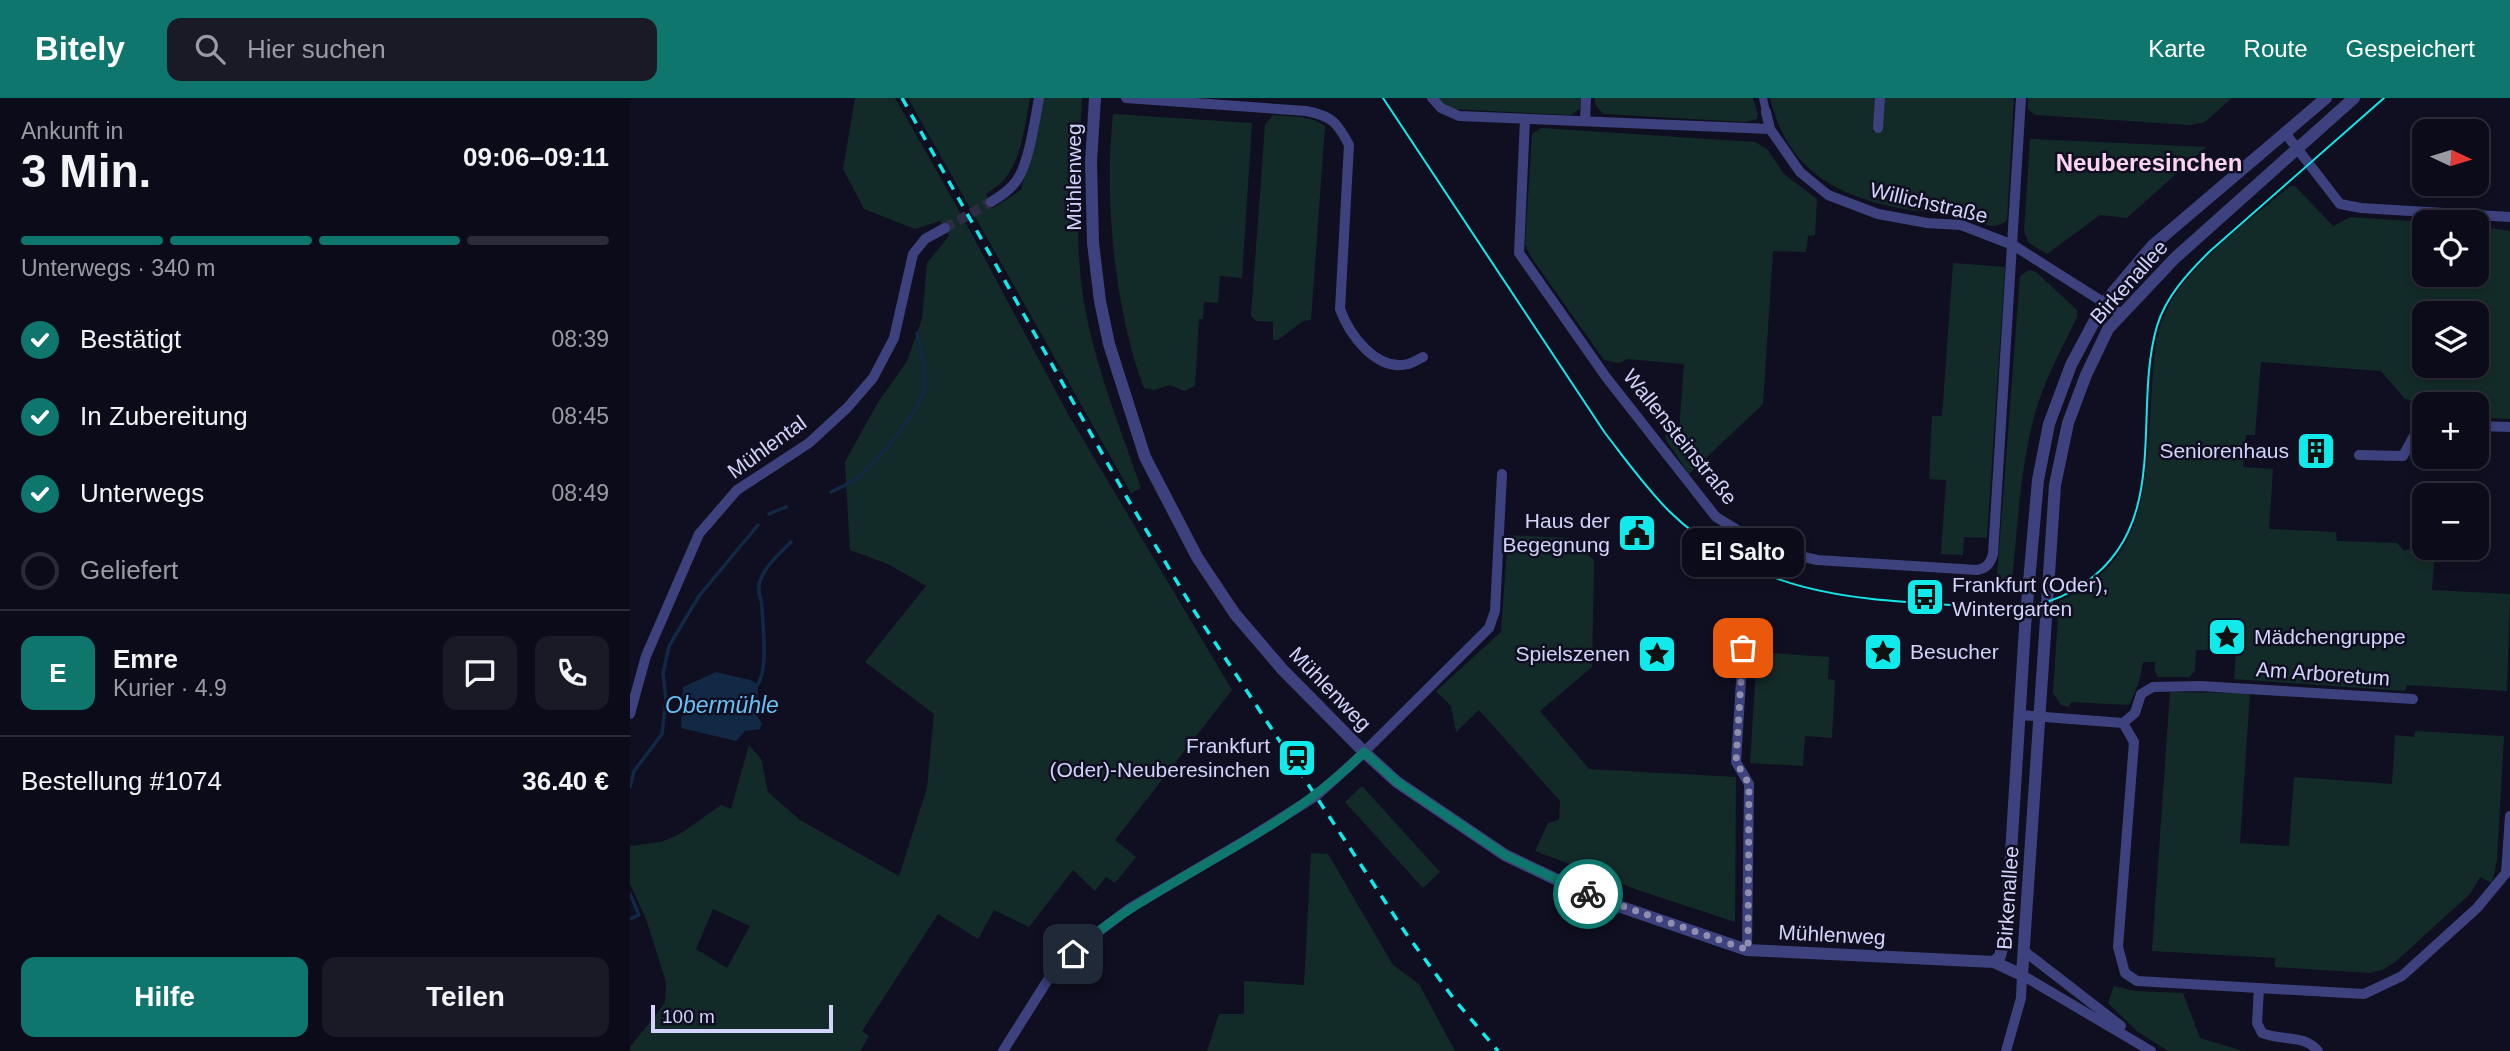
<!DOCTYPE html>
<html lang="de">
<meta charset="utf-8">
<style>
body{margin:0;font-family:Arial,sans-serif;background:#1a1926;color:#f1f3f6;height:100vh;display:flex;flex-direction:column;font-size:26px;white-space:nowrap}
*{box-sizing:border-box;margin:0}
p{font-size:23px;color:#9a9ba2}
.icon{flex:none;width:38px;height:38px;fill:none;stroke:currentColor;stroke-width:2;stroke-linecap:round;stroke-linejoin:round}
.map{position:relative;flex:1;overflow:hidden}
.side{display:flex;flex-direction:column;background:#0c0b19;width:630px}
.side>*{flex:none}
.needle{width:46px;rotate:94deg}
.fabs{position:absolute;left:1782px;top:21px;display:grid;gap:14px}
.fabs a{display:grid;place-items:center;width:77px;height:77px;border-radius:14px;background:#0c0b19;box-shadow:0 4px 10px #0003,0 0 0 2px #2c2b38;font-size:35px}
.scale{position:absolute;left:21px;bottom:18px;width:182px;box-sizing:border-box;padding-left:7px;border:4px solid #d3d3fc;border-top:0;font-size:19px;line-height:24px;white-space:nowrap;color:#d3d3fc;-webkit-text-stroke:5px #100f21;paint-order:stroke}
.pin{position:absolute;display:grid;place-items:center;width:60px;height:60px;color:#fff;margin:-30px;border-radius:14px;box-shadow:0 4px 10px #0006}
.courier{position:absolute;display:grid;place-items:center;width:70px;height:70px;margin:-35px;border:5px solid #0f766e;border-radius:50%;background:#fff;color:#222;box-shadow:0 2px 9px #0007}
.bubble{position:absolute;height:49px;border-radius:14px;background:#0c0b19;box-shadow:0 4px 10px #0003,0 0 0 2px #2c2b38;font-size:23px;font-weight:800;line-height:49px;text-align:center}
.summary em{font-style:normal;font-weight:800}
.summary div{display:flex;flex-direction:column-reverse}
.summary{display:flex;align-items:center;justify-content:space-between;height:119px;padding:0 21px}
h1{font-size:46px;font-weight:800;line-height:52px}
.bar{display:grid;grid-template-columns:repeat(4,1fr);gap:10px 7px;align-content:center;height:84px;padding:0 21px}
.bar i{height:9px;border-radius:5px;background:#2c2b38}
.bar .selected{background:#0f766e}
.bar p{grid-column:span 4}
.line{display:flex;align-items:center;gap:18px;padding:0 21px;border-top:2px solid #2c2b38}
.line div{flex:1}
.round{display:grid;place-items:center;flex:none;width:74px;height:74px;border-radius:14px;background:#1a1926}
ol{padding:0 21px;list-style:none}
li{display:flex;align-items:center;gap:21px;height:77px}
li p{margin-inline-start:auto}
li .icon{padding:7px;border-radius:50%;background:#0f766e;color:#fff;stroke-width:4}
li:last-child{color:#9a9ba2}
li i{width:38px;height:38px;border:4px solid #2c2b38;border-radius:50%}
.button{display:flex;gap:14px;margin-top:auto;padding:14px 21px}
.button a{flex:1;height:80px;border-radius:14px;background:#0f766e;color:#fff;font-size:28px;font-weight:800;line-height:80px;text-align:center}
.button a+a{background:#1a1926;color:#f1f3f6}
header{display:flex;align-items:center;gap:42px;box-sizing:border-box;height:98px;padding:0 35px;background:#0f766e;color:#fff}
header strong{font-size:33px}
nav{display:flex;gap:38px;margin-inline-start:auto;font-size:24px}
.search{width:490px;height:63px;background:#1a1926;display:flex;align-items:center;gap:18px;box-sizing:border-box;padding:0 24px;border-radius:14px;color:#9a9ba2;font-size:26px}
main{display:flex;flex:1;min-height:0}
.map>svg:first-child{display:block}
.green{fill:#132b28;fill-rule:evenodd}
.water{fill:#112944}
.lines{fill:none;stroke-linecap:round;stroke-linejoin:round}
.stream{stroke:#112944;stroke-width:3.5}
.minor-tunnel{stroke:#2d2c42;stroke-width:10;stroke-dasharray:10 5;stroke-linecap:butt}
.pedestrian{stroke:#3d417d;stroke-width:8}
.minor{stroke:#3d417d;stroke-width:10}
.tertiary{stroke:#3d417d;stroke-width:12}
.tram{stroke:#10eaeb;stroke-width:2}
.rail{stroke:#10eaeb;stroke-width:3.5;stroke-dasharray:10 9;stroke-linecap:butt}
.done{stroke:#8f8eaf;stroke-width:7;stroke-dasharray:0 12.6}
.route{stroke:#0f766e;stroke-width:9}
.labels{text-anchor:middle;stroke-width:5;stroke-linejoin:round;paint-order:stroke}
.street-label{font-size:21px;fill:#d3d3fc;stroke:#100f21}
.poi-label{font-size:21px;fill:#d3d3fc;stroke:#100f21;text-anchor:end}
.water-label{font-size:23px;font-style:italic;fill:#68c1f5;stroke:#100f21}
.quarter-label{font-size:24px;font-weight:bold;fill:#fcd4f1;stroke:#100f21}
</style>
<header>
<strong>Bitely</strong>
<div class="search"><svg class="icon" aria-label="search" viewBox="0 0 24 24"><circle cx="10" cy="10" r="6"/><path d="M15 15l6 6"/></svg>Hier suchen</div>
<nav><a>Karte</a><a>Route</a><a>Gespeichert</a></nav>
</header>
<main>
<section class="side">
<div class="summary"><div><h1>3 Min.</h1><p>Ankunft in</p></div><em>09:06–09:11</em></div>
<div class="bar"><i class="selected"></i><i class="selected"></i><i class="selected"></i><i></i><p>Unterwegs · 340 m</p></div>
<ol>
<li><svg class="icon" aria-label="check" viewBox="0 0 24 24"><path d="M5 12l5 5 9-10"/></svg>Bestätigt<p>08:39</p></li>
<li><svg class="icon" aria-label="check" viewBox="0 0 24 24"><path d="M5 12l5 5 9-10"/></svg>In Zubereitung<p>08:45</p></li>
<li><svg class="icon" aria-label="check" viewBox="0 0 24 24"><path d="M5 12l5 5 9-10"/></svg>Unterwegs<p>08:49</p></li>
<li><i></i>Geliefert</li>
</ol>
<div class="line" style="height:126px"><b class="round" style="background:#0f766e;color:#fff">E</b><div><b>Emre</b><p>Kurier · 4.9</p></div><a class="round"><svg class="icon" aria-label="chat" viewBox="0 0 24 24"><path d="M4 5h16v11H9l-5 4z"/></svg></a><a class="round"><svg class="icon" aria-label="phone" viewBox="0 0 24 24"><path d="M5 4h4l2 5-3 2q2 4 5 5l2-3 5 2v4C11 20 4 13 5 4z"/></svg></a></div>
<div class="line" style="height:91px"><div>Bestellung #1074</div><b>36.40 €</b></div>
<div class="button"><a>Hilfe</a><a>Teilen</a></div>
</section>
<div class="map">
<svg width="1880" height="953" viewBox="0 0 1880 953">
<rect width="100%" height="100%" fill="#100f21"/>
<g class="green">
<path d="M225,0H265L326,107L438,316L602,592L485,742L506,759L485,785L476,779L465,793L443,772L399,829L364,812L348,841L308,816L232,933L239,938L230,953H0V949L35,905L36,884L16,821L0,786V748L31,744L50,736L91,707L101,711L119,647L131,661L138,694L170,722L269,778L297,690L304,616L235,564L296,488L258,466L220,452L215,364L247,306L277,263L292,221L297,165L319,138L310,123L285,131L234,111L213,71ZM83,811L120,828L97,870L66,851Z"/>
<path d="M278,0H400C395,26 392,60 374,82C370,87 362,91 356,96L363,110L391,92L404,42L412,0H452C449,59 445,124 451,183C459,254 488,323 511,390L501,395Z"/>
<polygon points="808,0 951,0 950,11 941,17 822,11 814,7"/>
<polygon points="965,0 1123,0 1128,16 1127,21 1116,24 973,16 965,6"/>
<path d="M1140,0H1246L1243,34H1251L1255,0H1384L1377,122C1361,137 1345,119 1328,116C1312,112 1296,115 1280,112C1209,100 1158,74 1140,0Z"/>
<polygon points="1398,0 1602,0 1575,24 1560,27 1405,17 1398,11"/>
<path d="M483,16L622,25L612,180L590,178L588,205L574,204L573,221H569L565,288L554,293L540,287L524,292L514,290C484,211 474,99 483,16Z"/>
<path d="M643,17C660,19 681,17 695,28L681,222L673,223L648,242H643V224L626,223L621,218L635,27Z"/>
<polygon points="911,30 1125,44 1137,51 1154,76 1187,101 1185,137 1178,138 1176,154 1143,153 1133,306 1059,376 1036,342 1035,337 1049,334 1054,266 997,261 989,265 974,262 901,159 895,147 902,36"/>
<polygon points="1400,41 1576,49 1497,120 1470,117 1417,156 1399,145 1394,133"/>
<path d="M1660,88H1665L1703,128L1721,119L1794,124V177H1846V128L1880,133V321L1846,319V306H1797L1775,301L1751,273L1631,264L1625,337H1616L1613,369L1643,371L1639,431L1706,434L1707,443L1767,445L1774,453L1794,446V450H1805L1802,492L1880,496L1877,593L1777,587L1775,593L1604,581L1607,546L1580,544L1577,552H1566L1565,573L1559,579H1528L1525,573V564H1513C1511,580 1506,593 1499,607L1441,604L1439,609L1431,607L1423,595L1429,503C1523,463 1516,374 1522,289C1524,264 1524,239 1535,216C1556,167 1619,123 1660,88ZM1794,215H1846V268H1794Z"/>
<polygon points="1323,165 1375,169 1357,440 1334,439 1333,457 1311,456 1316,382 1299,381 1302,318 1312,318"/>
<path d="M1399,172L1406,174L1447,212V219C1431,252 1412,286 1403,323C1389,379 1387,437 1381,494L1366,492L1390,178Z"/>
<polygon points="878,437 938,440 964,462 962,569 910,613 959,671 1106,679 1105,824 1008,792 905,753 918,725 929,722 930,703 849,612 826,634 821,608 806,593 871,534"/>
<polygon points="1127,554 1199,559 1198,581 1205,582 1202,640 1175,638 1173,668 1120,665"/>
<polygon points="1540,594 1620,595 1610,745 1659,748 1664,679 1762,686 1765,637 1784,639 1785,633 1874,638 1867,762 1862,785 1850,779 1841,795 1764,865 1752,872 1740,875 1645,869 1645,860 1522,853"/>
<polygon points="732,688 810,774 793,790 715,704"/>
<polygon points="681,755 698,756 763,867 789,886 825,953 577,953 589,916 614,916 614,883 674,887"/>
<polygon points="1484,888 1506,893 1553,895 1570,940 1613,953 1538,953 1507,933 1478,905"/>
</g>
<polygon class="water" points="86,574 120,582 128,586 127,619 132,625 130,631 115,633 106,643 51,630 53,589"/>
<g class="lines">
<g class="stream">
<path d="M201,394C209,390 218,386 226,381C244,367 292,311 295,290C296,271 291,252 287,235"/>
<polyline points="139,416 156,409"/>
<path d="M128,586C138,571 133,529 132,510C132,500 126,493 130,483C135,468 150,455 161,444"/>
<polyline points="0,689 4,673 32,636 36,602 33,575 39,548 69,498 128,427"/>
<polyline points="0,796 9,817 0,821"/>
</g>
<polyline class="minor-tunnel" points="315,130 361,104"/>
<polyline class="pedestrian" points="1133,0 1136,14"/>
<g class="minor">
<path d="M496,0L676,13C702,18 707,24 719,47L710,211C719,236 746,274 778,266C783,265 789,261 793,259"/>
<polyline points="802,0 811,10 829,18 1140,31"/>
<polyline points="1136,14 1140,31 1170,74 1198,97 1248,116 1297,125 1331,127 1383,147 1492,216"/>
<path d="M895,21L889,155L976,279L1086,419L1119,439L1156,455L1187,462L1347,472C1357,470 1360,466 1363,456L1391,0"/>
<polyline points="955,23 956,0"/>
<polyline points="1248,30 1250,0"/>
<polyline points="1656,36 1710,106 1731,110 1880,119"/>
<path d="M361,104C371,98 381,91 387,82C399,65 405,21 409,0"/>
<polyline points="1846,328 1880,329"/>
<polyline points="1729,357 1773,358 1791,325 1794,325"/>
<polyline points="1113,550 1106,664 1119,686 1117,852"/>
<polyline points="0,616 16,558 69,436 107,392 179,345 217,310 243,280 264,240 283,156 295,141 315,130"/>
<polyline points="1390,617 1493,625 1504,644 1488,849 1495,875 1507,883 1734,896 1772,878 1847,810 1876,775 1880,718"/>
<polyline points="1493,625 1505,615 1511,596 1523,589 1570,588 1783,601"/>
<polyline points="1394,853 1491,928"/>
<path d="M1629,890L1627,925L1632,935C1650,943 1675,936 1688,953"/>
<polyline points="373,953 419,880 455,844 500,810 621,739 686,698 725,663 859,530 865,513 872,376"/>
<polyline points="1376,953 1391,900 1392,877 1521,953"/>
</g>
<g class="tertiary">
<polyline points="465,0 461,64 463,145 470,203 479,246 515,359 567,459 605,516 652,571 734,654 767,684 875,757 965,800 1117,852 1364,864 1392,877 1425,387 1438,325 1456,277 1478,231 1545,160 1724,0"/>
<polyline points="1364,864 1370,858 1376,836 1395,529 1408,382 1419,326 1441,267 1474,205 1522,148 1696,0"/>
</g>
<path class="tram" d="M753,0L975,335C996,362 1016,390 1040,414C1140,510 1249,500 1375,511C1405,510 1431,502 1455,485C1542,424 1502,314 1527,228C1536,198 1558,175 1579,154L1754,0"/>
<polyline class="rail" points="272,0 496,398 565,514 775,834 824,901 868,953"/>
</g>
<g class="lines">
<polyline class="done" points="958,796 1118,852 1119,686 1106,664 1113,550"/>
<path class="route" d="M443,856C475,824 514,802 553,779C617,742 682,707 734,654L767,684L875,757L958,796"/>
</g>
<defs>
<g id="building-square" transform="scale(2.0125)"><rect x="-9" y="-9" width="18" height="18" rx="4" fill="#10eaeb" stroke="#100f21"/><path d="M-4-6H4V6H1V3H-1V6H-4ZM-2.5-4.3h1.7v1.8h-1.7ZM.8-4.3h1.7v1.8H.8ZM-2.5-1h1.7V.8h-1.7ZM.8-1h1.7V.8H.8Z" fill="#111"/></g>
<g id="civic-square" transform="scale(2.0125)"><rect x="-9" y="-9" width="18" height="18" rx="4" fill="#10eaeb" stroke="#100f21"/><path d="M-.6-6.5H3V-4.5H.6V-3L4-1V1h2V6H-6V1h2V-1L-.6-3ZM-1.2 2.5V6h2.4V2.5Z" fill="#111"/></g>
<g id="bus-square" transform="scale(2.0125)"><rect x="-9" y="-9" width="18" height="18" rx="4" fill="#10eaeb" stroke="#100f21"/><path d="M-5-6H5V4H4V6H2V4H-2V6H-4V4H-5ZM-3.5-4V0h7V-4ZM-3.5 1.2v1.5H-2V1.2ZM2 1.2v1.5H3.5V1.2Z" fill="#111"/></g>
<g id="sight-square" transform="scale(2.0125)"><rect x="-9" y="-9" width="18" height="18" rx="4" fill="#10eaeb" stroke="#100f21"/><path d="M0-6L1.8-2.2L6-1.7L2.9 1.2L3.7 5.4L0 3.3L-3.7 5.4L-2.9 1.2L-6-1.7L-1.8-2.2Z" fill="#111"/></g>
<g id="station-square" transform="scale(2.0125)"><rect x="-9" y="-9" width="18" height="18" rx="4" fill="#10eaeb" stroke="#100f21"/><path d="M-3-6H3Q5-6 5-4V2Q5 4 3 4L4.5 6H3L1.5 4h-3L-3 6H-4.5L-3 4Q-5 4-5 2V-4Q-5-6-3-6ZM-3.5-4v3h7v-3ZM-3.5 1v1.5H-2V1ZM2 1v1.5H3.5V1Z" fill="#111"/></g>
</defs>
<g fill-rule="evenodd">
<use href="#building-square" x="1686" y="353"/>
<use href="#civic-square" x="1007" y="435"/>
<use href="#bus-square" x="1295" y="499"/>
<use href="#sight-square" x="1597" y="539"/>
<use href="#sight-square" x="1253" y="554"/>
<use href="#sight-square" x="1027" y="556"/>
<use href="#station-square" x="667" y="660"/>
</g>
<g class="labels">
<g class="street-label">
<text transform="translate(444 79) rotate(-90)" y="7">Mühlenweg</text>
<text transform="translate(1299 105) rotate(13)" y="7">Willichstraße</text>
<text transform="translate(1499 184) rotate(-48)" y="7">Birkenallee</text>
<text transform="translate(1050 339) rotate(51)" y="7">Wallensteinstraße</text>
<text transform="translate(137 349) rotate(-36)" y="7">Mühlental</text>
<text transform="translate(1693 576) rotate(4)" y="7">Am Arboretum</text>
<text transform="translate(700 591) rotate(46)" y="7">Mühlenweg</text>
<text transform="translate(1378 800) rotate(-86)" y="7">Birkenallee</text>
<text transform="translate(1202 837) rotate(3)" y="7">Mühlenweg</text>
</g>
<g class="poi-label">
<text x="1659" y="360">Seniorenhaus</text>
<text x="980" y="430">Haus der<tspan x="980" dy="24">Begegnung</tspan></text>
<text x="1322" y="494" text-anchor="start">Frankfurt (Oder),<tspan x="1322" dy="24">Wintergarten</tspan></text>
<text x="1624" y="546" text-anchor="start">Mädchengruppe</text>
<text x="1280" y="561" text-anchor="start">Besucher</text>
<text x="1000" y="563">Spielszenen</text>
<text x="640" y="655">Frankfurt<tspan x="640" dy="24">(Oder)-Neuberesinchen</tspan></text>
</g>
<g class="water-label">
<text x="92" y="615">Obermühle</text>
</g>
<g class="quarter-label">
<text x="1519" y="73">Neuberesinchen</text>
</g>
</g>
</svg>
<div class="fabs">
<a><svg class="needle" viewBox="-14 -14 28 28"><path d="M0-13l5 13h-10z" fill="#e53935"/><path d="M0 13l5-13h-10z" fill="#9a9ba2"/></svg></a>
<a><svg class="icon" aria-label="locate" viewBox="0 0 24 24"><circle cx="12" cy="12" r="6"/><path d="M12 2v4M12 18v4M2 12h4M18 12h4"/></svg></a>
<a><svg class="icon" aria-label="layers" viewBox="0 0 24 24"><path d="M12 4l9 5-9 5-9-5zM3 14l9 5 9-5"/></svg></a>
<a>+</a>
<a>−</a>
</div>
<div class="scale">100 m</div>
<div class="pin" style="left:1113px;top:550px;background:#ea580c"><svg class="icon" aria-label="bag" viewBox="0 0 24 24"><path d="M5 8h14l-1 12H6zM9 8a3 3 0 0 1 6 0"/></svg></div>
<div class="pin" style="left:443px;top:856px;background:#1f2937"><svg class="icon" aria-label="home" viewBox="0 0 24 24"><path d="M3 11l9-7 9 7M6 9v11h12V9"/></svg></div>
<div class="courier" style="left:958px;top:796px"><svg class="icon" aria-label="bike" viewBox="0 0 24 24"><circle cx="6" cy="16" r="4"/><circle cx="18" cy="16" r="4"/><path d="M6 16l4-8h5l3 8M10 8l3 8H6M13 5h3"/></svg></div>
<div class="bubble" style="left:1052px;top:430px;width:122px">El Salto</div>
</div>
</main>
